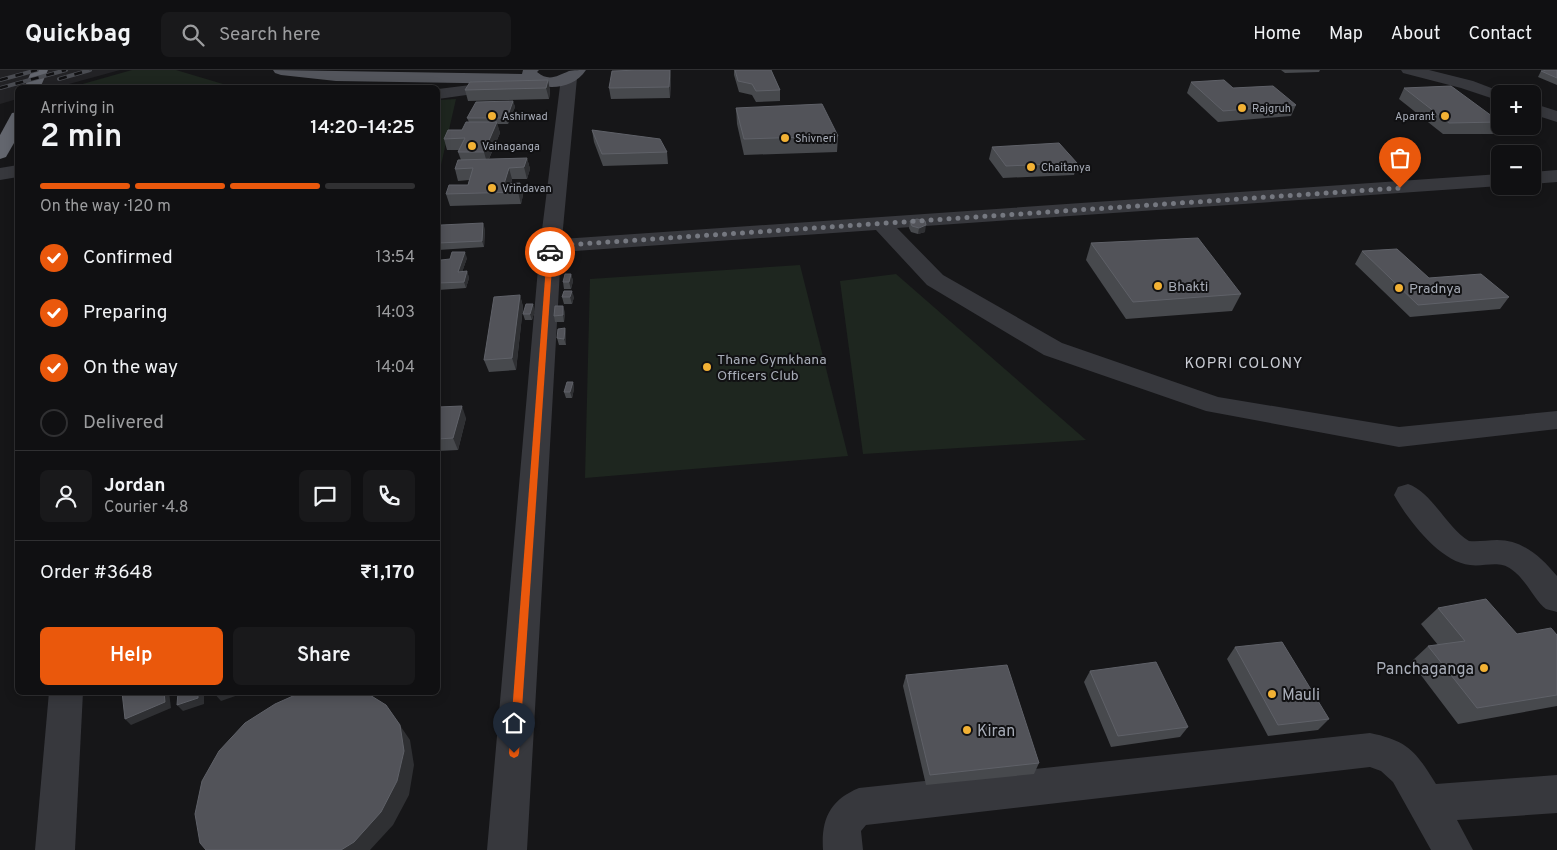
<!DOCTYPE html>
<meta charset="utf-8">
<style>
body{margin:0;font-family:Overpass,sans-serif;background:#19191b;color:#f1f3f6;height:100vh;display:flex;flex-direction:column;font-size:19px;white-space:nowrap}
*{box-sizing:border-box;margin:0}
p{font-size:16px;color:#9c9d9f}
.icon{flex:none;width:28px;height:28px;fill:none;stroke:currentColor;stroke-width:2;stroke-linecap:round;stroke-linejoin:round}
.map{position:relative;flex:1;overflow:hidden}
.drawer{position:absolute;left:15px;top:15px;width:425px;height:610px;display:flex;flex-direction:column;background:#101012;border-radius:8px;box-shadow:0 2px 12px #0003,0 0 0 1px #303032}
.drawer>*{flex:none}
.tools{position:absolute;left:1491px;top:15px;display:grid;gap:10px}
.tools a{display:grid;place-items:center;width:50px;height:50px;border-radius:8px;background:#101012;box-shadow:0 2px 12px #0003,0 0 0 1px #303032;font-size:25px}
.pin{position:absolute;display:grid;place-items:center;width:42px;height:42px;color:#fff;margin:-51px -21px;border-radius:50% 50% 50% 0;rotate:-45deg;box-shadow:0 0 5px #0007}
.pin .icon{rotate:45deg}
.courier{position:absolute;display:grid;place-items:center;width:50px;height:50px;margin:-25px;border:4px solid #ea580c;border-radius:50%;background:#fff;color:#222;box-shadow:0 1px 6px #0007}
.headline em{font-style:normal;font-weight:600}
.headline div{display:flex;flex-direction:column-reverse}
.headline{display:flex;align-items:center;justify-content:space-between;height:85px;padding:0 25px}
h1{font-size:32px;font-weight:600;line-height:38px}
.bar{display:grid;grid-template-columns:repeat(4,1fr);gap:8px 5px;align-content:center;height:60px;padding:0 25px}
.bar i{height:6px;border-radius:4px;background:#303032}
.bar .active{background:#ea580c}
.bar p{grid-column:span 4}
.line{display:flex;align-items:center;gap:12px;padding:0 25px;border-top:1px solid #303032}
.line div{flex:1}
.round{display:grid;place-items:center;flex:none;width:52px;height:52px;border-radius:8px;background:#19191b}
ol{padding:0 25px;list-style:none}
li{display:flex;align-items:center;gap:15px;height:55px}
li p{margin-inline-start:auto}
li .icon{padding:5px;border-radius:50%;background:#ea580c;color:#fff;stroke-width:4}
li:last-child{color:#9c9d9f}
li i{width:28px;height:28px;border:2px solid #303032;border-radius:50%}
.button{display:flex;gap:10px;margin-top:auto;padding:10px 25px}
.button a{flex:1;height:58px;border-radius:8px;background:#ea580c;color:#fff;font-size:20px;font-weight:600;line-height:58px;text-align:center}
.button a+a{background:#19191b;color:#f1f3f6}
header{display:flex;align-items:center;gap:30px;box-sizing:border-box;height:70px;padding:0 25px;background:#101012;border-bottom:1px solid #303032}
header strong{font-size:24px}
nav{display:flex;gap:28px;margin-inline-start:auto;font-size:18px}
.search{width:350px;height:45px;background:#19191b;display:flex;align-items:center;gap:12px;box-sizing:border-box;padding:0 18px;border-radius:8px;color:#9c9d9f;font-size:19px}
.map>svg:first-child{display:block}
.built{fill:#222225}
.green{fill:#1e261f}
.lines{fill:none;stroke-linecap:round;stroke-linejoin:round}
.minor{fill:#37383d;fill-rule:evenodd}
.major{fill:#53555c;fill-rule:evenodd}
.highway{fill:#63666e;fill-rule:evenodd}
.rail-casing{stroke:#4a4c52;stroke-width:4}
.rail{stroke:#111113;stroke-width:2.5;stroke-dasharray:8;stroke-linecap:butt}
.wall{fill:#47494d}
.shaded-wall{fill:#2f3033}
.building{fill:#525359;stroke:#5f6168}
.route{fill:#ea580c}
.done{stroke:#757880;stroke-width:5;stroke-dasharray:0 9}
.poi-dot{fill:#f2b134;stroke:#111113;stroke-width:2}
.labels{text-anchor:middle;stroke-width:4;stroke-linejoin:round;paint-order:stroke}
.far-poi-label{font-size:11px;fill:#a8adb8;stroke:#111113;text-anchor:start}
.poi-label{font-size:14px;fill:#a8adb8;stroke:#111113;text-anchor:start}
.neighbourhood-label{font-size:15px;letter-spacing:1px;fill:#c9ccd4;stroke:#111113}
.near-poi-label{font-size:16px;fill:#a8adb8;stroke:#111113;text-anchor:start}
</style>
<header>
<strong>Quickbag</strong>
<div class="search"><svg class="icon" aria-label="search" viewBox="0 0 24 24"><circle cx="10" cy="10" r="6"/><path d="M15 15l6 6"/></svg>Search here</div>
<nav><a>Home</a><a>Map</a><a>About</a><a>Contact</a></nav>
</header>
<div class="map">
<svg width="1557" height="780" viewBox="0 0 1557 780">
<rect width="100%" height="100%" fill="#161618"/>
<polygon class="built" points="0,0 120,0 58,17 18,18 17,29 0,34"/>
<g class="green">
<polygon points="132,0 176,0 223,14 248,17 72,17"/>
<polygon points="456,29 438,108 438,30"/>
<polygon points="800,195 848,386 585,408 590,209"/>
<polygon points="896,204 1086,370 863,384 840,211"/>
</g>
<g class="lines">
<g class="minor">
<polygon points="1401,0 1429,0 1473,11 1507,24 1500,24 1500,31 1461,18 1403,3"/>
<polygon points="569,3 575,5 577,8 562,169 1500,104 1500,116 897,158 943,205 1062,273 1218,327 1399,357 1557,341 1557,359 1399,377 1206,341 1044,285 927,215 876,160 561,182 527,780 487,780 540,176 561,8 563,5"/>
<polygon points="503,11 509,13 511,16 509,19 438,29 438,19"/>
<polygon points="1532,33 1557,41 1557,52 1532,44"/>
<polygon points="18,95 18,107 0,110 0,98"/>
<polygon points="1557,100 1557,112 1532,114 1532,102"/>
<path d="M1408,414C1432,422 1446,457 1469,471C1478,472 1488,470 1497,470C1523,470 1541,487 1557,506V542C1554,541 1549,540 1546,539C1535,531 1526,509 1511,499C1499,490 1484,497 1470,495C1440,492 1408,450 1394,425L1398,417Z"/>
<polygon points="49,622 83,622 75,780 35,780"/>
<path d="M1370,663C1409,671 1416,682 1436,714L1557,705V743L1457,750L1473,780H1431L1393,712L1381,701L1370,697L866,755L861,761L863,780H823C821,749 830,730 859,718Z"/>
</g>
<path class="major" d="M273,0L522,4L523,0H539L537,2C549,12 557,6 569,1C573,0 581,0 586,0C574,18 552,20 533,14L336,11L281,5L275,3Z"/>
<g class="highway">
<polygon points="32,0 48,0 40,18 24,18"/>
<polygon points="18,42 18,66 6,87 0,89 0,65 12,43"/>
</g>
<g class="rail-casing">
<g id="rail">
<polyline points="59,9 90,0"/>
<polyline points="0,10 37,0"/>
<polyline points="0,18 66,0"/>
</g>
</g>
<use href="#rail" class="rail"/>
</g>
<g class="wall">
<polygon points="670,0 671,10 670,28 611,29 609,18"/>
<polygon points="734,0 771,0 780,20 780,31 756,32 752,25 739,22 734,5"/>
<polygon points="1281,0 1320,0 1319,2 1285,3"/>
<polygon points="1557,0 1557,15 1538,7 1541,1"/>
<polygon points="548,10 550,21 549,29 468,31 465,20"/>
<polygon points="1191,12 1233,18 1296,35 1291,46 1218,52 1187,23"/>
<polygon points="1404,18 1500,52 1500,53 1493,64 1443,64 1399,29"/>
<polygon points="513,31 515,37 508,54 497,54 500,63 489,89 527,88 530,99 527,109 512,109 511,114 520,113 523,125 521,134 450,136 446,124 468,115 469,110 458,111 455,99 461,90 458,82 459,80 447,80 444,69 462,60 469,52 467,48"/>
<polygon points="736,38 838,66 837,82 744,85 737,54"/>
<polygon points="592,60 667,82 668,94 603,96 594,72"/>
<polygon points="992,77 1077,93 1074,105 1003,108 989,89"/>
<polygon points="910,151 925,162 918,164 911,162 909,158"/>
<polygon points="485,159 484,177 438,180 438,163"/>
<polygon points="1091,173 1241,224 1232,241 1126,249 1086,190"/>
<polygon points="1362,181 1429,208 1509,227 1500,239 1410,247 1355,194"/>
<polygon points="467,188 462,202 467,201 469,208 466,218 438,220 438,196"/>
<polygon points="571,204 573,211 571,219 564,219 563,212"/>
<polygon points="520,225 523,237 516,300 489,302 484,290"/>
<polygon points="562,227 574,227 572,234 564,234"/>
<polygon points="535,240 532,250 525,250 523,244"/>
<polygon points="565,242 564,252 555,252 554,246"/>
<polygon points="565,258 566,265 566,275 559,275 557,268"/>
<polygon points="573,312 574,319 572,328 566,328 564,322"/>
<polygon points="438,337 466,348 458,380 438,381"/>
<polygon points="1438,538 1517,564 1557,565 1557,636 1458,654 1411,592 1428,576 1438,575 1421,554"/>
<polygon points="1235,577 1329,649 1318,660 1268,666 1227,589"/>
<polygon points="1090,601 1188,657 1180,667 1111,677 1084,612"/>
<polygon points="906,605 1039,693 1034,704 926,715 903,616"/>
</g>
<g class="shaded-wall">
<polygon points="670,0 671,10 670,28 669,17"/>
<polygon points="548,10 550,21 549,29 546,18"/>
<polygon points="513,31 515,37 508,54 507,48"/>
<polygon points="497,52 500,63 487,93 484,82"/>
<polygon points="527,88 530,99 527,109 524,97"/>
<polygon points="509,98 512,109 508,122 504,114"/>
<polygon points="520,113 523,125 521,134 518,122"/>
<polygon points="483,153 485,159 484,177 482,171"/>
<polygon points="926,155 925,162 918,164 919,158"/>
<polygon points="465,182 467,188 460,208 458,202"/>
<polygon points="467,201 469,208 466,218 464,212"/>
<polygon points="571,204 573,211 571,219 569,212"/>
<polygon points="572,221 574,227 572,234 570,227"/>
<polygon points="520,225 523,237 516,300 512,288"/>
<polygon points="533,234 535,240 532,250 530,244"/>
<polygon points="563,236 565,242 564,252 563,245"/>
<polygon points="565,258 566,265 566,275 564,269"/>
<polygon points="438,311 440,319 438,329"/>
<polygon points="573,312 574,319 572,328 570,322"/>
<polygon points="462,336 466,348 458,380 453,368"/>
<polygon points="164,622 169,622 171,638 131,655 125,649"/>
<polygon points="198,622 204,622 204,634 183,641 177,635"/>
<polygon points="213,622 247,622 221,631"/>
<polygon points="386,635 410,670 414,695 409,725 393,755 370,780 341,780"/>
</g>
<g class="building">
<polygon points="640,0 670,0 669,17 609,18 612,1"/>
<polygon points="735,0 771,0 780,20 756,21 752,14 738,11"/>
<polygon points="1548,0 1557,0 1557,8 1541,1"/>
<polygon points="548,10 546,18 465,20 470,12"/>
<polygon points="1224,10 1233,18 1273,16 1296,35 1223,41 1191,12"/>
<polygon points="1451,16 1500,52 1449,53 1404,18"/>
<polygon points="513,31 507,48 467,48 476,32"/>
<polygon points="822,34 838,66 744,69 736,38"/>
<polygon points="466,52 497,52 484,82 458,82 465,68 444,69 448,60 462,60"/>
<polygon points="592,60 660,69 667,82 602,84"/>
<polygon points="1059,73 1077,93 1006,96 992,77"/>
<polygon points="527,88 524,97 509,98 504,114 520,113 518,122 446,124 449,115 468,115 473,98 455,99 458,90"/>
<polygon points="917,149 925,151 926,155 919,158 912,156 910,151"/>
<polygon points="483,153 482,171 438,173 438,163 441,155"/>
<polygon points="1198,168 1241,224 1133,232 1091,173"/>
<polygon points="1397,179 1429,208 1481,204 1509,227 1418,235 1362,181"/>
<polygon points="452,182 465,182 458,202 467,201 464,212 438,213 438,196 439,196 441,190 450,189"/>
<polygon points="565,204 571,204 569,212 563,212"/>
<polygon points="564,221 572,221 570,227 562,227"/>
<polygon points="520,225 512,288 484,290 494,227"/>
<polygon points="526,234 533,234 530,244 523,244"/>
<polygon points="555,236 563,236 563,245 554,246"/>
<polygon points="565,258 564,269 557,268 558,259"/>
<polygon points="567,312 573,312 570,322 564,322"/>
<polygon points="462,336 453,368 438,369 438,337"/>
<polygon points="1486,529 1517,564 1551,558 1557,565 1557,625 1477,638 1428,576 1465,571 1438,538"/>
<polygon points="1282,572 1329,649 1278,655 1235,577"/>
<polygon points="1156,592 1188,657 1118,666 1090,601"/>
<polygon points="1007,595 1039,693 930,705 906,605"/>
<polygon points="122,622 164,622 165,632 125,649"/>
<polygon points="178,622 198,622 198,628 177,635"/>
<polygon points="302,622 365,622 386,635 400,655 404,681 397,711 381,742 354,772 341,780 206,780 200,773 195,744 202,711 219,681 245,653 275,634"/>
</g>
<polygon class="route" points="550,180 553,182 519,683 518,686 514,688 510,686 509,683 547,182"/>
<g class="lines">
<polyline class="done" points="550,182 551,176 1400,118"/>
</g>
<g class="poi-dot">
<circle cx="1242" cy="38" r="5"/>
<circle cx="492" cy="46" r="5"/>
<circle cx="1445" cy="46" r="5"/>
<circle cx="785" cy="68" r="5"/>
<circle cx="472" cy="76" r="5"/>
<circle cx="1031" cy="97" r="5"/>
<circle cx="492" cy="118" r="5"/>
<circle cx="1158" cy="216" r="5"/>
<circle cx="1399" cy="218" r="5"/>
<circle cx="707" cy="297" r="5"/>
<circle cx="1484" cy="598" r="5"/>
<circle cx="1272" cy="624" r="5"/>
<circle cx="967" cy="660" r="5"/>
</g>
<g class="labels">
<g class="far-poi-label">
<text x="1252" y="42">Rajgruh</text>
<text x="502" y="50">Ashirwad</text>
<text x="1435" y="50" text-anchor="end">Aparant</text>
<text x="795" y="72">Shivneri</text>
<text x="482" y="80">Vainaganga</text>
<text x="1041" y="101">Chaitanya</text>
<text x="502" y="122">Vrindavan</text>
</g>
<g class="poi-label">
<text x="1168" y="221">Bhakti</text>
<text x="1409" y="223">Pradnya</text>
<text x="717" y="294">Thane Gymkhana<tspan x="717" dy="16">Officers Club</tspan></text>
</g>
<g class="neighbourhood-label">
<text x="1244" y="298">KOPRI COLONY</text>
</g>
<g class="near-poi-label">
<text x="1474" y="604" text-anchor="end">Panchaganga</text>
<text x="1282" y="630">Mauli</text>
<text x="977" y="666">Kiran</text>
</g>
</g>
</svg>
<div class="tools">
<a>+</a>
<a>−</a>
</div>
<div class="pin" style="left:1400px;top:118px;background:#ea580c"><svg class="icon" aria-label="bag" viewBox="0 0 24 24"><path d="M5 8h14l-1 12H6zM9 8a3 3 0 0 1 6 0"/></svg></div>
<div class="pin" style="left:514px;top:683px;background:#1f2937"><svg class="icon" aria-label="home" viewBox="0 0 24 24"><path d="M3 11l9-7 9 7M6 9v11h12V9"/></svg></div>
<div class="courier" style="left:550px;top:182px"><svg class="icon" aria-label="car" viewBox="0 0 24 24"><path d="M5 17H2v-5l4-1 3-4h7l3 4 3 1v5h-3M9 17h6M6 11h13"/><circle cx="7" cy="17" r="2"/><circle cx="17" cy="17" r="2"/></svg></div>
<section class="drawer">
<div class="headline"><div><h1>2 min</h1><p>Arriving in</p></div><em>14:20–14:25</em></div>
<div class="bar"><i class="active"></i><i class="active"></i><i class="active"></i><i></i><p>On the way · 120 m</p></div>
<ol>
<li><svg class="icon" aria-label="check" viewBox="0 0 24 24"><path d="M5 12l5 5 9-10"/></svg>Confirmed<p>13:54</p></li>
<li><svg class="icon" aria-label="check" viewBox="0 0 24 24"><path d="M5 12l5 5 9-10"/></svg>Preparing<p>14:03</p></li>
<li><svg class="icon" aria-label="check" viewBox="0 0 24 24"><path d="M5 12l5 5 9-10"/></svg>On the way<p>14:04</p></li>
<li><i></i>Delivered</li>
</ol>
<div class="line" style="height:90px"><a class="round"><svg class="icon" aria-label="person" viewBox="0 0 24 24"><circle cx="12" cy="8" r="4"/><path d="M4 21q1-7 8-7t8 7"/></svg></a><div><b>Jordan</b><p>Courier · 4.8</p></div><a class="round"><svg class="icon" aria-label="chat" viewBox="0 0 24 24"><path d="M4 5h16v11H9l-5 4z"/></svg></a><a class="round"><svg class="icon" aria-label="phone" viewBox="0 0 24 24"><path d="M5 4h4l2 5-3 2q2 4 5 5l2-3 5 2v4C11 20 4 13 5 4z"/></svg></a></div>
<div class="line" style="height:65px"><div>Order #3648</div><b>₹1,170</b></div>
<div class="button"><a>Help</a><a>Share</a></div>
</section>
</div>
